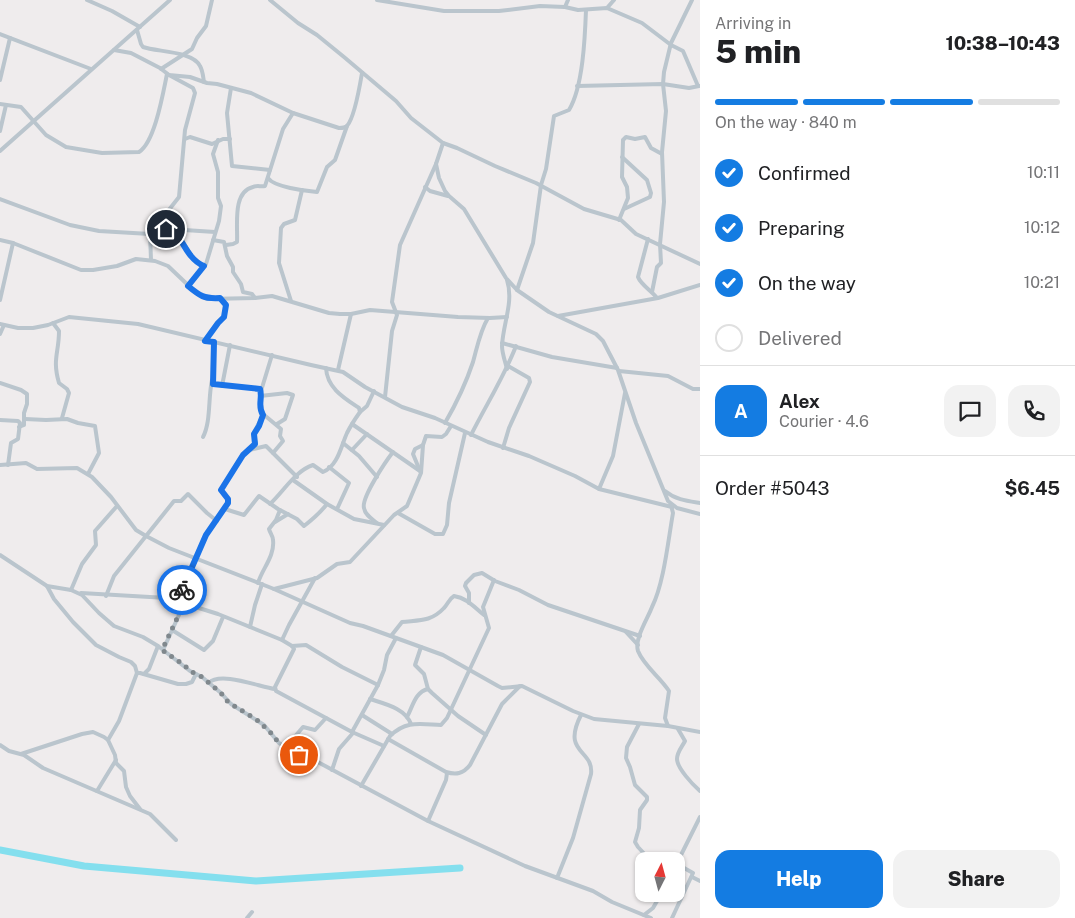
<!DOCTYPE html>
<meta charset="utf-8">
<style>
body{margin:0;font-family:"Public Sans",sans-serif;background:#f2f2f2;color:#202124;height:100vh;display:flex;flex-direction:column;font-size:19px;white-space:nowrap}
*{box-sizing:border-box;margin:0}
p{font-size:16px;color:#757577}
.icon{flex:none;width:28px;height:28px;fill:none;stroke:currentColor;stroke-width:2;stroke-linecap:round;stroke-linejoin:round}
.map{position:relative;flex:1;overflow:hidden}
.panel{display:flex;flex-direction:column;background:#fff;width:375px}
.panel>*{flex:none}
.needle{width:32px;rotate:6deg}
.tools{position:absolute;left:635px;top:852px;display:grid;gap:10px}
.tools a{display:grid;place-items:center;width:50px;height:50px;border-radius:10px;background:#fff;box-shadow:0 1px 4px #0004;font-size:25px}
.pin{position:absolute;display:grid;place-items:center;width:42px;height:42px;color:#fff;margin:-21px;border:2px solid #fff;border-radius:50%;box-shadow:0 1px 5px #0007}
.courier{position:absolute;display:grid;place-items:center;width:50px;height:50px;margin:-25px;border:4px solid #1a73e8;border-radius:50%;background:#fff;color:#222;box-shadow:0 1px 6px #0007}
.summary em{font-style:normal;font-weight:800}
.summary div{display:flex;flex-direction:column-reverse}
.summary{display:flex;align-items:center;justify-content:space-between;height:85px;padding:0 15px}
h1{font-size:32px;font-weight:800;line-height:38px}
.bar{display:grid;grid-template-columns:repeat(4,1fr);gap:8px 5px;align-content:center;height:60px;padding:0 15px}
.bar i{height:6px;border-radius:4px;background:#e0e0e0}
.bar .active{background:#147ce2}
.bar p{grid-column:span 4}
.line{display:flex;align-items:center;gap:12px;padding:0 15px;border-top:1px solid #e0e0e0}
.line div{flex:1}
.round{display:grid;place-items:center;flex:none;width:52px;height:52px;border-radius:15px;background:#f2f2f2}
ol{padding:0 15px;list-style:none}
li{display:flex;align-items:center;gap:15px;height:55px}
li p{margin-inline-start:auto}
li .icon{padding:5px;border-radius:50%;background:#147ce2;color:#fff;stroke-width:4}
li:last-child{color:#757577}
li i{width:28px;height:28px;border:2px solid #e0e0e0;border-radius:50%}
.cta{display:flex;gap:10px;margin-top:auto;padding:10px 15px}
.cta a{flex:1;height:58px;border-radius:15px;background:#147ce2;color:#fff;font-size:20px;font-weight:800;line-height:58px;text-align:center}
.cta a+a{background:#f2f2f2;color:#202124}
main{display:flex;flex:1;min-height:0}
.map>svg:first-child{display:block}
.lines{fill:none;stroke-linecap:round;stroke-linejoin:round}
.river{stroke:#84dfee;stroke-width:7}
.minor{stroke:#bac5cd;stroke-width:4}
.done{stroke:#80888d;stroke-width:5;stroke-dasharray:0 9}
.route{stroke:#1a73e8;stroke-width:6}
</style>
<main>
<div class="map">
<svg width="700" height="918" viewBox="0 0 700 918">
<rect width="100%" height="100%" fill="#efeced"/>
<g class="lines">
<polyline class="river" points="0,850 84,866 256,881 460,868"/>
<g class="minor">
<polyline points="87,0 112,11 140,27"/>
<polyline points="270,0 298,23 317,35 344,57 396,101 411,118 443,143 457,148 495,166 536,183 584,209 621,220 636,234 700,264"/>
<polyline points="377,0 444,11 499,11 540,6 565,7 578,10 607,8 642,23 671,45 683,51 698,86"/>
<polyline points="565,7 568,0"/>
<polyline points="607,8 614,0"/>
<path d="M137,30L141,44L143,47C157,52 193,51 200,66C203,71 203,77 204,82"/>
<polyline points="0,34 91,69"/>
<path d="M114,50L131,53L160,68L169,75L190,77L207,83L217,84L251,93L293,113L339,128C341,128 345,128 347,126C354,118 360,85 362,73"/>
<polyline points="161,69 192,49 197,38 206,26 212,0"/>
<polyline points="169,75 193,88 195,93 185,130 179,197 168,211 167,221 169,229 183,242 193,258 204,266"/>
<polyline points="0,80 10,38"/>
<polyline points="577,86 663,84 689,88 699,86"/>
<polyline points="231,88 227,113 232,166 270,170"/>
<path d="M0,104L21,107L46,135L66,147L102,153L139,152C155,142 163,93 167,74"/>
<polyline points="0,131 6,105"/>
<polyline points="185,139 190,137 212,144 223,139 230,139"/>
<polyline points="0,151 170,0"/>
<polyline points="622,157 647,180 651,193 650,197 624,209"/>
<polyline points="436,164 439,178 445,191 449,196 464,209 506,278 517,290 549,312 596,334 603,341 618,370 636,423 668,501 677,508 700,514"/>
<path d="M268,178C274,187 305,191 317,192L327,167L335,160L347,126"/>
<polyline points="425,187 430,191 448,196"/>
<polyline points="0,199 70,225 99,231 150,234 151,260"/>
<polyline points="619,220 628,198 627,187 622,177 623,140 626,137 635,139 645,137 651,148 662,154"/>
<polyline points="149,234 154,228 215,232"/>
<path d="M648,239L638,277C641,285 652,291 657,298"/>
<polyline points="0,240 13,243 81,270 93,270 117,266 136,259 155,261 168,266 189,286 201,296 207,299 255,298 272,296 329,313 340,314 351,314 370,310 458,317 490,318 507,317"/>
<polyline points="213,240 224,242 227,256 233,267 233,272 241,284 243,292 252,294 255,298"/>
<path d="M226,245L233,244L237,242C238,226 232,192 253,187C257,185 261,187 265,186L283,129L293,113"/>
<polyline points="189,286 206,264 219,221 221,206 218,198 218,172 213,154 218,140"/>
<path d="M517,290L533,243L541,185L546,169L554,116L569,110C583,87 585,37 586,10"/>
<polyline points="652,292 657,267 661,263 660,244 664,202 662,152 666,111 663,84 664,72 671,43 692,0"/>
<polyline points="0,300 13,243"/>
<polyline points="291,301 279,263 281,228 284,224 295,220 302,190"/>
<polyline points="558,316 658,298 700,285"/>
<path d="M53,323L59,331C59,353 52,359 59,383L67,389L69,393L62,418"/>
<polyline points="0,324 18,328 33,328 48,325 69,317 138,324 311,365 343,372 365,387 402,407 435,418 488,442 529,456 575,476 599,489 672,507"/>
<polyline points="0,334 4,325"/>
<polyline points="205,341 217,323 224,317 226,305 220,298"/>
<polyline points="502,343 552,357 617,368"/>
<path d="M507,369C505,361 502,353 502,346C503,323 514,302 507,280"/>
<polyline points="338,370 351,314"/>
<polyline points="619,371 668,376 693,389 700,389"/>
<polyline points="0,383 21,390 27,394 27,404 24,413 24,425 19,427"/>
<polyline points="222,386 230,345"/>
<polyline points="261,391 272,355"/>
<polyline points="260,396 287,393 293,395 285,419 277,424"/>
<polyline points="385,397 392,331 397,315 392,302 400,245 436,164 443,143"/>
<polyline points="360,412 367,406 374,391"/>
<polyline points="263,414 281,429 280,436 283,441 273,453"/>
<polyline points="25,419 46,420 67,419 78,423 95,426 99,453 88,474"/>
<polyline points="0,420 18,421 20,423 18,439 11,443 8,465"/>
<path d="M445,423C456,404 466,383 473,362C477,348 480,331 488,318"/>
<polyline points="352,424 420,471"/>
<path d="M471,435C486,405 504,377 516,346"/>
<path d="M203,437C211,422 208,398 212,380"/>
<polyline points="343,443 359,456 377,477"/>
<polyline points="503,448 509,428 530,382 529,378 508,366"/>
<polyline points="249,450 266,446 297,477"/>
<polyline points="352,450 367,434"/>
<polyline points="0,465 26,463 37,469 77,468 92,477 111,497 136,530 146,536 169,548 274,589 350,623 363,626 443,655 498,686 502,688 522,686 573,711 594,719 668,726 700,732"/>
<polyline points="329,467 349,483 337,509"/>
<polyline points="420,471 413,454 415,449 423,445"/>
<polyline points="293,480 327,504 354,519 384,525"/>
<polyline points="599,489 613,456 625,393"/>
<path d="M665,491C676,500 687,501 700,503"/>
<path d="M270,504C284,491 295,471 313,465L323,472C338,466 341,446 347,433C351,425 355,419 360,412L359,408C344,398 327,388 326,368"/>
<path d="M225,509L244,515L259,496L278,509L297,519L304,526C313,519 320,513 327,504"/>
<polyline points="398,513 435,534 443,534 447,525 449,503 465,433"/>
<polyline points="275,522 288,514"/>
<path d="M377,523C372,519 365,515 364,508C361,498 386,461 393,452"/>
<polyline points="0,555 47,586 71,590 82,595 99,613 114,626 143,637 158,646 190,671 202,677 221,693 231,704 264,725 279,743 299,755 314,760 428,821 525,866 593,891 612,902 651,918"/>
<path d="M258,583C262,569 275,556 273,540C273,536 270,533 269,529L276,520L280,510"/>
<polyline points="47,586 54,599 73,622 96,645 119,657 131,662 135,666 137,673"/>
<polyline points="274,589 317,578 337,564 350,562 394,515 407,506 421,473 423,445 426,436 442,437 446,434 451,426"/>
<polyline points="71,590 82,564 96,545 95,531 117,506"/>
<polyline points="81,593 167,598 218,614 282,640 292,646 294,649 275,687 276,691 352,732 384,746"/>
<polyline points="106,596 114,576 174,501 181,501 188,494 207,513 217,521"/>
<path d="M178,601L206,535L228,503V499L221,490L243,455L256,443L253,434L263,416C258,403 263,398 260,389L213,384L214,342"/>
<polyline points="469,603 469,593 465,586 466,583 474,575 482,573 495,581 519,590 548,605 640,636"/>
<polyline points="250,627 255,605 262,584"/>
<polyline points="172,630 204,650 213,641 223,617"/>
<polyline points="626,632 638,645"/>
<path d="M391,636L402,622C419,620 431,622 444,608C448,604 449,599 454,596C467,598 474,607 484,615"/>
<polyline points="282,640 289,625 315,578"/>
<polyline points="292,646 306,645 342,667 378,685"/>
<polyline points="421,647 415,665 424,674 428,689 432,693 458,716 486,735"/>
<polyline points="163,650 184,604"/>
<polyline points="144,674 149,669 158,646"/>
<path d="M209,683C220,671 260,687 275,689"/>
<path d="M370,699C385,704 405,708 411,724"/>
<polyline points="362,715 392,734"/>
<path d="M407,717C413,706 415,692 428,689"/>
<polyline points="639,724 627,747 626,758 630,767 635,785 647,797 647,800 640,810 639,828 635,842 638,847 651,861"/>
<path d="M668,726L665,718L669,691C660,677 644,666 638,651C634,639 648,618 652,607C664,583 668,541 673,513L671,505"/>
<path d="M678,729L685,741C682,747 677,752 677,759C677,768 693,785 700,791"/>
<polyline points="352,732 378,685 384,670 387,655 396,638"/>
<path d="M388,739L446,772C456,775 463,774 470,765L502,704L520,686"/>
<polyline points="108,740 119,721 137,673 140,673 178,684 186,684 192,682 196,674"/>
<polyline points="0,745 9,751 24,755 43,768 150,814 176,840"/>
<polyline points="286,747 303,727 315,730 326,718"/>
<polyline points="21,754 82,734 93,732 104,737 108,740 115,755 116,763 124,771 126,787 130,796 140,809"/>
<polyline points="332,770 339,749 353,733"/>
<path d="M361,786L390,736C406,720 420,724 441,725L447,718L489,628L483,607L494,580"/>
<polyline points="97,791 116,760"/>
<polyline points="428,821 446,780 447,773"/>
<polyline points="676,865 700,817"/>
<polyline points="692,877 700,881"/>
<path d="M557,878L573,838L591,774C594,749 561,754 581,715"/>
<polyline points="644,915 653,908 661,894"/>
<polyline points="247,918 252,912"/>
<polyline points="672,918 693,873 677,864"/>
</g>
</g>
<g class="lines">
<polyline class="done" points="182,590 178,601 184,604 162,650 184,665 190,671 202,677 221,693 228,702 257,720 271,733 279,743 299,755"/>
<path class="route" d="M166,229C179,231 183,247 191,256C195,261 199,264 204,266L188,286C200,296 204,299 220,298L226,305L224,317L218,323L205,341L214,342L213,384L260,389C263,398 257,406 263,415L259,426L254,434L255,444L243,455L221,490L228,499V503L206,535L182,590"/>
</g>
</svg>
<div class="tools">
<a><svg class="needle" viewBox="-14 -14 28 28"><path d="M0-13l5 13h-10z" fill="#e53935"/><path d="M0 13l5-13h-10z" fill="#757577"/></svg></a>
</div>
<div class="pin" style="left:299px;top:755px;background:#ea580c"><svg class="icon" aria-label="bag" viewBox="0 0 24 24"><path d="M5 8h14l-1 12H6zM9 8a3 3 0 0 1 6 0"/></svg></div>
<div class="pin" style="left:166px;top:229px;background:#1f2937"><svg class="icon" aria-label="home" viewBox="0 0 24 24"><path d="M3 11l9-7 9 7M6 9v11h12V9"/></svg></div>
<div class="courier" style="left:182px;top:590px"><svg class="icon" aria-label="bike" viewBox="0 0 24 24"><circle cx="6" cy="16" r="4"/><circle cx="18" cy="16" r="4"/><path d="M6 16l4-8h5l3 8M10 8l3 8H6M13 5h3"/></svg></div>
</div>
<section class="panel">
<div class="summary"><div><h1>5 min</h1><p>Arriving in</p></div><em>10:38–10:43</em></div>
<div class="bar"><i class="active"></i><i class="active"></i><i class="active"></i><i></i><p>On the way · 840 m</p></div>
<ol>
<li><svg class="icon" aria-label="check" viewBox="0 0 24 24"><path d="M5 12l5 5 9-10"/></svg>Confirmed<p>10:11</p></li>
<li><svg class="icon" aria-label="check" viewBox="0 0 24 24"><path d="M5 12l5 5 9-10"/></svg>Preparing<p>10:12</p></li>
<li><svg class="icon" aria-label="check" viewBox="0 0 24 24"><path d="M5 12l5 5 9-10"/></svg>On the way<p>10:21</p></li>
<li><i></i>Delivered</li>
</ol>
<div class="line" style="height:90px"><b class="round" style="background:#147ce2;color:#fff">A</b><div><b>Alex</b><p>Courier · 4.6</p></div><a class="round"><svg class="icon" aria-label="chat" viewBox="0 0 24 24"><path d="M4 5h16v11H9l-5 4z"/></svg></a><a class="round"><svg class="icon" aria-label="phone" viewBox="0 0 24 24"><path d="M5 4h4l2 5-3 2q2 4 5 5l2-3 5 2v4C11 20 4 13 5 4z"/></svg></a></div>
<div class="line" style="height:65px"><div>Order #5043</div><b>$6.45</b></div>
<div class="cta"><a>Help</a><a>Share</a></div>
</section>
</main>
